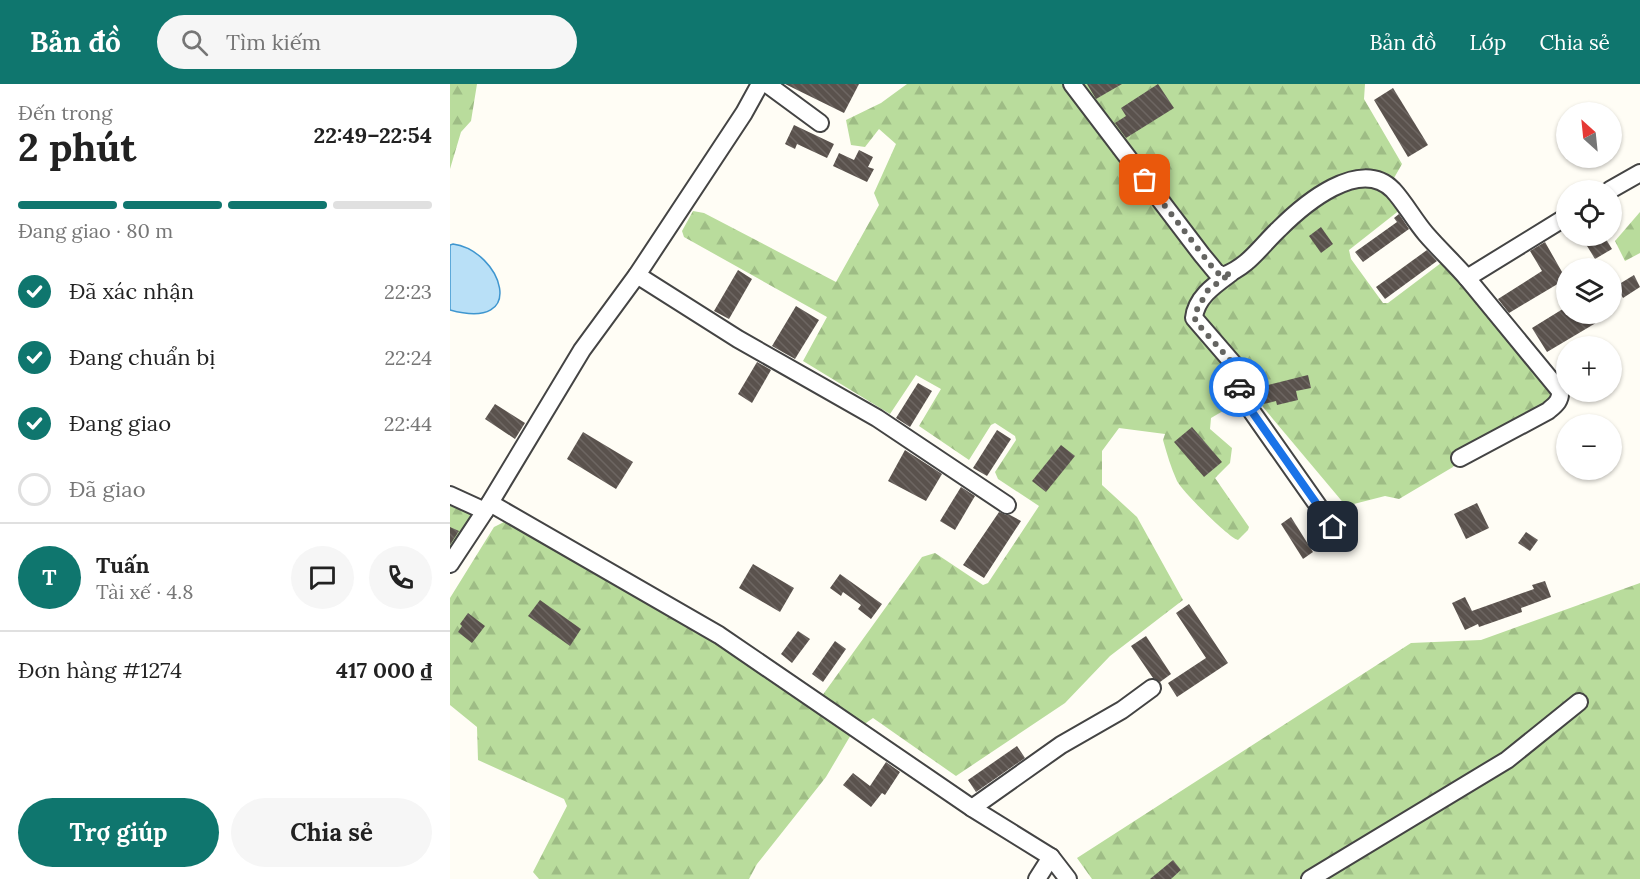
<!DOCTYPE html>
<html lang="vi">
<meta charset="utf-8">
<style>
body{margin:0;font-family:Lora,serif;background:#f6f6f6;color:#222;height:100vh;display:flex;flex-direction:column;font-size:22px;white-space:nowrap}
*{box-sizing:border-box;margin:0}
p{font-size:20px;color:#767676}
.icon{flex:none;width:33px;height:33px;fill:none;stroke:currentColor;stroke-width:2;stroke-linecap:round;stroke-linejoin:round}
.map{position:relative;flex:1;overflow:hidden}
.panel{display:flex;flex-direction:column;background:#fff;width:450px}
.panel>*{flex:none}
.needle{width:39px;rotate:333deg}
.controls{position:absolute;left:1106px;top:18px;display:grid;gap:12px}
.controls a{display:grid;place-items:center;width:66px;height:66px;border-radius:50%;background:#fff;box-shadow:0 2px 4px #0004;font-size:30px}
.pin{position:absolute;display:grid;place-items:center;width:51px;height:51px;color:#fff;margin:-26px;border-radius:12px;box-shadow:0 3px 9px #0006}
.courier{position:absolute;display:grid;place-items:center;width:60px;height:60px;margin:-30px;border:4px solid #1a73e8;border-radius:50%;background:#fff;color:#222;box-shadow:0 2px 8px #0007}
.summary em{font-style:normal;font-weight:800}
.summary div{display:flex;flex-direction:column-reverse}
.summary{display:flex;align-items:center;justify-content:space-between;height:102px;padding:0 18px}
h1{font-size:39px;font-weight:800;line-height:45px}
.bar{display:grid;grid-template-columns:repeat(4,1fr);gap:9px 6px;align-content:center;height:72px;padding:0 18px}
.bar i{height:8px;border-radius:4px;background:#e0e0e0}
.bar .selected{background:#0f766e}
.bar p{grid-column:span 4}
.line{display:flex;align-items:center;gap:15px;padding:0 18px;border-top:2px solid #e0e0e0}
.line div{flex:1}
.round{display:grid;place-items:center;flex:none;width:63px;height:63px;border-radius:32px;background:#f6f6f6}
ol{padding:0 18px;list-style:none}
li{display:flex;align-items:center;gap:18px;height:66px}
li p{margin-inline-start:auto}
li .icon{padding:6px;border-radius:50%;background:#0f766e;color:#fff;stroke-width:4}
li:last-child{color:#767676}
li i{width:33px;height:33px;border:3px solid #e0e0e0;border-radius:50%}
.action{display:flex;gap:12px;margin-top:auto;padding:12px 18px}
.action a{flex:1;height:69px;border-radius:36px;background:#0f766e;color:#fff;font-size:24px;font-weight:800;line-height:69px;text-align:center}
.action a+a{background:#f6f6f6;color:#222}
header{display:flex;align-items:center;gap:36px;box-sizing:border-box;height:84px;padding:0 30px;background:#0f766e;color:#fff}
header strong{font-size:28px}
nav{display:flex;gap:33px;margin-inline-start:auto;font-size:21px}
.search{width:420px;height:54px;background:#f6f6f6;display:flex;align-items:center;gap:15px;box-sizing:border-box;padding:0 21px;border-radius:33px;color:#767676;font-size:22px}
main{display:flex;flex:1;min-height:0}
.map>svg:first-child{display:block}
.forest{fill:url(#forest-firs)}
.water{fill:#b9e0f7;stroke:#3f96cf;stroke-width:1.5}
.building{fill:url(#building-back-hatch)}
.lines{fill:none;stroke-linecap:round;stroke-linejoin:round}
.minor-casing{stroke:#444;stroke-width:20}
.minor{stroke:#fff;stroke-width:16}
.done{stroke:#646461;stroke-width:6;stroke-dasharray:0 10.8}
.route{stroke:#1a73e8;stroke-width:8}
</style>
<header>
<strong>Bản đồ</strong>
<div class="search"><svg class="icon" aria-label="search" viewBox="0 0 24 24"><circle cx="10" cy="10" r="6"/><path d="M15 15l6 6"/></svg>Tìm kiếm</div>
<nav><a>Bản đồ</a><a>Lớp</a><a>Chia sẻ</a></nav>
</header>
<main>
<section class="panel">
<div class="summary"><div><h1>2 phút</h1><p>Đến trong</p></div><em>22:49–22:54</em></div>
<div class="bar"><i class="selected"></i><i class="selected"></i><i class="selected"></i><i></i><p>Đang giao · 80 m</p></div>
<ol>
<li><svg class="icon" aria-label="check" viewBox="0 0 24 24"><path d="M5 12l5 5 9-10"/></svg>Đã xác nhận<p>22:23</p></li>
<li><svg class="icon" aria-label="check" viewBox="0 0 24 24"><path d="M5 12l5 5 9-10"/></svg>Đang chuẩn bị<p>22:24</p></li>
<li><svg class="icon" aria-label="check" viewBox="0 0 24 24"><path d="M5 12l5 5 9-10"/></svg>Đang giao<p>22:44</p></li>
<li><i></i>Đã giao</li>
</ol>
<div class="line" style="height:108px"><b class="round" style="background:#0f766e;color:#fff">T</b><div><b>Tuấn</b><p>Tài xế · 4.8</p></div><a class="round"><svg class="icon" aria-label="chat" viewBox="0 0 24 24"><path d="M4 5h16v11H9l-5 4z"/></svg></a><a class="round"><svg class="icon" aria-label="phone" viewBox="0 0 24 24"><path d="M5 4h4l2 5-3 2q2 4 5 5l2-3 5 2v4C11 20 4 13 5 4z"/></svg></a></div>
<div class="line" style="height:78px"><div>Đơn hàng #1274</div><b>417 000 ₫</b></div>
<div class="action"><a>Trợ giúp</a><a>Chia sẻ</a></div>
</section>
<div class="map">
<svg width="1190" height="795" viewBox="0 0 1190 795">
<defs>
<pattern id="forest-firs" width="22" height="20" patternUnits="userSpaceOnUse" patternTransform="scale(1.5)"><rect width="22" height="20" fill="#b9dc9c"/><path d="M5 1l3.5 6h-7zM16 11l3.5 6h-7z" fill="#9ebc85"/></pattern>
<pattern id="building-back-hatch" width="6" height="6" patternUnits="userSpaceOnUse" patternTransform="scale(1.5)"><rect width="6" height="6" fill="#5a524d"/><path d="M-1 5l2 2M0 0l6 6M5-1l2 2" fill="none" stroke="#6d6662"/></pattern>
</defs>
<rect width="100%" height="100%" fill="#fffdf5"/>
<g class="forest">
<polygon points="0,0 27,0 21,37 11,48 0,85"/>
<path d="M457,0H915L914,15L952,80L936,108L951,125L899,166L901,175L933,219H938L991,179H999L1106,315L1009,373L1003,383L949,415L935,412L896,422L802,310L761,334L760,345L782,364L780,379L765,394L799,443L798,446L788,456C779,454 732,407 727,397C721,384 717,370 713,356L715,350L669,344L652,367V401L687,433L733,516L660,572L615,619L506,692L423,634L402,649L376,693L307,780L299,795H89L83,788L117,722L114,715L28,676L27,643L0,621V514L44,443L54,438L267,555L364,623L472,473L485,469L533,501L538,499L589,422L548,395L545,388L566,356L565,352L545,339L541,341L519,376L469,342L491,305L466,291L440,330L353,277L377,233L234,153L232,147L243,127L254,129L386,198L429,121L424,109L446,60L429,45L415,63L401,61L396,36L431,19Z"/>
<polygon points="1190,128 1190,169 1175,177 1165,157"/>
<polygon points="0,415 31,429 0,474"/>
<polygon points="1190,499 1190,795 642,795 627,774 961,559 1031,556"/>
</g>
<path class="water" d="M3,160C52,167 79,248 0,226V161Z"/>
<g class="building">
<polygon points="335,0 409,0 394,29"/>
<polygon points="637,0 672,0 646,15"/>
<polygon points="708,0 724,24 676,54 665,39 676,32 671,24"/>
<polygon points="943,4 978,61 958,73 924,16"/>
<polygon points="344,41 384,60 377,74 347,60 345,65 335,60"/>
<polygon points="409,66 423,73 418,83 424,85 417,98 383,82 389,69 404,76"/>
<polygon points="949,130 959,145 913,178 905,168 947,138 944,134"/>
<polygon points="871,143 883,160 871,169 859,152"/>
<polygon points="1131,152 1154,152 1162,165 1145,175"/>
<polygon points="1095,158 1116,195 1059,229 1048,215 1092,187 1080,167"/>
<polygon points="977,166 987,177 935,215 926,203"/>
<polygon points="288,186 302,195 279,235 264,227"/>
<polygon points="1184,191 1190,203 1173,214 1166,202"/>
<polygon points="346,222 369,236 345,275 322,262"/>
<polygon points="1116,223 1116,230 1161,230 1097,268 1082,244"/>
<polygon points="307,278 321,286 302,319 288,310"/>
<polygon points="858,291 861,304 846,307 848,316 827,321 826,317 814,320 810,303"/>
<polygon points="468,299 482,307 460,343 446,334"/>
<polygon points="45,320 75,339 65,355 35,335"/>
<polygon points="742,343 772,378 754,393 724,358"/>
<polygon points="547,346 561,355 537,392 523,384"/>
<polygon points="133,348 183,378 166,405 117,375"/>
<polygon points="611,361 625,372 596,408 582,397"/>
<polygon points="455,366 492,390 476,417 438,397"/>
<polygon points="511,403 525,412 505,446 490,437"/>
<polygon points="1027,419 1039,444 1016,455 1004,430"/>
<polygon points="549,428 556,431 560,431 571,437 534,494 513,481"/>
<polygon points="841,433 863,468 853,475 831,440"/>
<polygon points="0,443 9,447 0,461"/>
<polygon points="1076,448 1088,456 1080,467 1068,459"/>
<polygon points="303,480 344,504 330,528 289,504"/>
<polygon points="390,490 432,520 421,535 408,525 411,521 393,508 391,512 380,504"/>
<polygon points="1095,497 1101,513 1071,524 1072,528 1029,543 1028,540 1015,546 1002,519 1015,513 1022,527 1084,505 1082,501"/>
<polygon points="90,516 131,545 120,562 78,532"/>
<polygon points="739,520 778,579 727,613 718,599 756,574 726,529"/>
<polygon points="18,529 35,542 22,559 8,548 12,542 10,540"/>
<polygon points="348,547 360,555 342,579 331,570"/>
<polygon points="696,552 721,590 710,598 703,594 681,562"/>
<polygon points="385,557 396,565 373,598 362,590"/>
<polygon points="567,662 575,674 526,708 518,696"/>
<polygon points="436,678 450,688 435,711 432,709 421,723 393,701 403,689 420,702"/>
<polygon points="723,776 731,786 721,795 700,795"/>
</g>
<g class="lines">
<g class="minor-casing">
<g id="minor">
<polyline points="317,0 370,39"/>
<path d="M622,0L752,171L766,188L773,192C799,182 809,164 829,145C853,121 910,72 943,106C955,119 964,136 976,150C989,165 1004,179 1017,194L1116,133"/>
<polyline points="1160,106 1190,89"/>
<path d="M781,189C766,200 746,213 744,234L788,285C794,295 788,304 793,315L883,443"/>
<polyline points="187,191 288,255 427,334 557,421"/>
<path d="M1010,374L1098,327C1105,321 1111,317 1110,307L1017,194"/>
<polyline points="0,411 35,427"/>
<polyline points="40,419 269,551 522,724 601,773 618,795"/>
<polyline points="0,480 35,427 132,266 187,191 294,29 310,0"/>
<polyline points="522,724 611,661 672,626 702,604"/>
<polyline points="587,795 601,773"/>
<polyline points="860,795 1057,676 1129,618"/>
</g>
</g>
<use href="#minor" class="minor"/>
</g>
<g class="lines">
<polyline class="done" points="695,96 766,188 773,192 781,189 758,206 744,231 746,238 788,285 791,291 789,303"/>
<polyline class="route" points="789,303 793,315 883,443"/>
</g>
</svg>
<div class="controls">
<a><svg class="needle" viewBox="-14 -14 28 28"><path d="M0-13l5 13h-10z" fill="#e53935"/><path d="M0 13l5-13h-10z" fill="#767676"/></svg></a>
<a><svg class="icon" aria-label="locate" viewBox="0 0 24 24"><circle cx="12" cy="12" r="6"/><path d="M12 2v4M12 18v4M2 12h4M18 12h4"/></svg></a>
<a><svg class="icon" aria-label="layers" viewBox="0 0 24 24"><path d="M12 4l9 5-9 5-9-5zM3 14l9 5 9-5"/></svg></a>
<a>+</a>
<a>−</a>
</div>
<div class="pin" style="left:695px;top:96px;background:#ea580c"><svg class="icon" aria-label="bag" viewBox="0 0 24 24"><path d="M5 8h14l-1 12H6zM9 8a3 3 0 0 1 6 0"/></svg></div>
<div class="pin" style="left:883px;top:443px;background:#1f2937"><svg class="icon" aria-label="home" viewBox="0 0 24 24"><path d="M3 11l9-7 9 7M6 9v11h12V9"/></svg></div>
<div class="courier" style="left:789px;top:303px"><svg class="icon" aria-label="car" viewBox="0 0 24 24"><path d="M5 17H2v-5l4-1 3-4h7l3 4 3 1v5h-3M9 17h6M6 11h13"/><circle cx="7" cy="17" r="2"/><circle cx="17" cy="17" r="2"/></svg></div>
</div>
</main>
